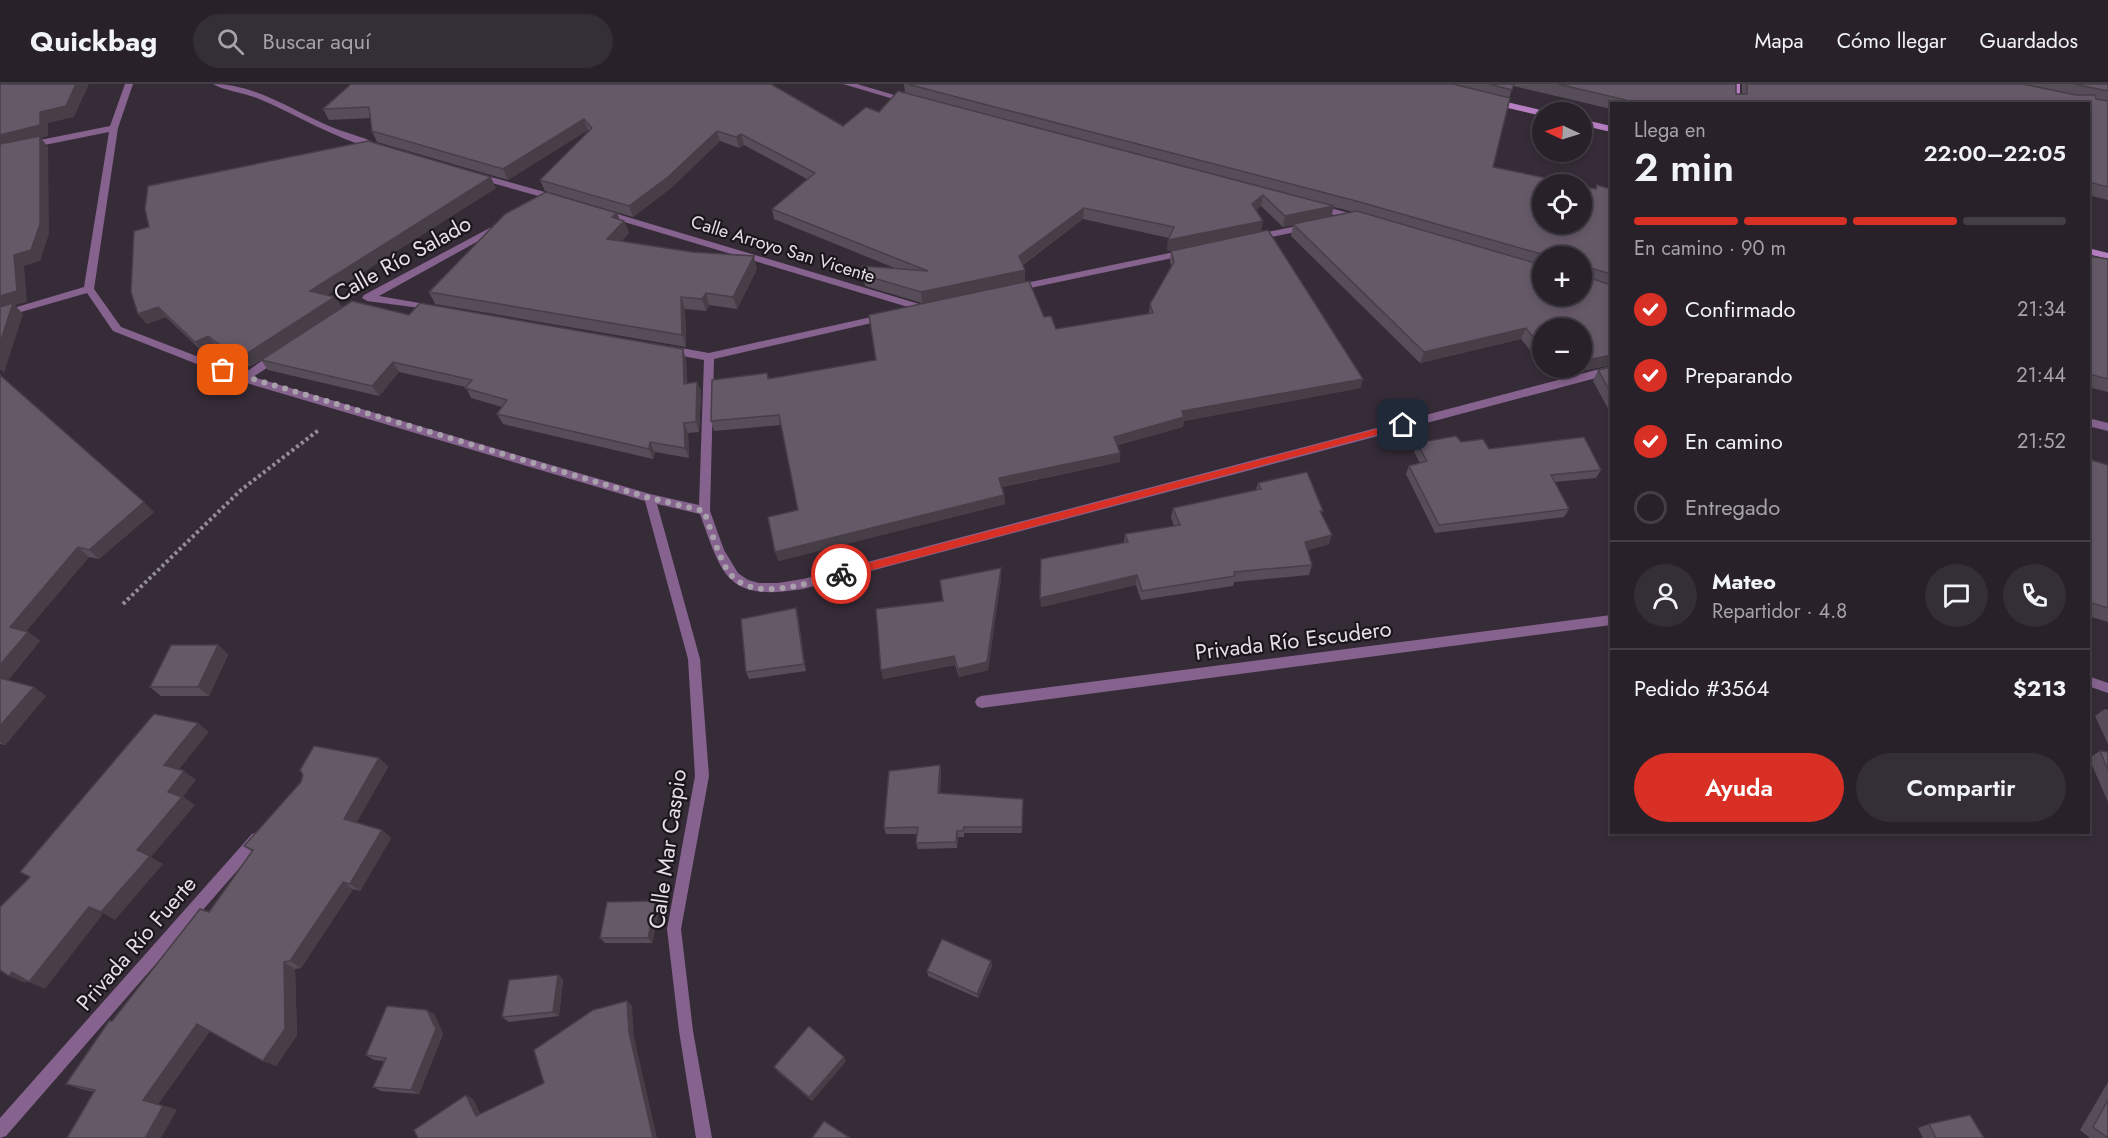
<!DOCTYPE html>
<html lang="es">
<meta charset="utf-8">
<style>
body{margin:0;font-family:Jost,sans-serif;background:#342e36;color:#f1f3f6;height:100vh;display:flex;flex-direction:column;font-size:22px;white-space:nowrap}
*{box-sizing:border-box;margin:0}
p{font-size:20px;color:#a5a3a8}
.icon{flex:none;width:33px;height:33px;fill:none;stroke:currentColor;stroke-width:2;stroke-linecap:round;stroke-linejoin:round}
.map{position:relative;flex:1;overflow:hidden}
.drawer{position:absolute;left:1610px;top:18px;width:480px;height:732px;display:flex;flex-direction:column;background:#28212a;border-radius:0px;box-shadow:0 3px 9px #0003,0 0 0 2px #443e47}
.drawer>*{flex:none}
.needle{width:39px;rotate:274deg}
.buttons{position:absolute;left:1532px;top:18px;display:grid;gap:12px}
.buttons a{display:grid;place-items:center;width:60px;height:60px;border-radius:50%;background:#28212a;box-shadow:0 3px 9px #0003,0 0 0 2px #443e47;font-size:30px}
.pin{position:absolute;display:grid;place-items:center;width:51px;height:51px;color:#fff;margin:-26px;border-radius:12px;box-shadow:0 3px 9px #0006}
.courier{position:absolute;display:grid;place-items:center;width:60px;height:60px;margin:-30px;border:4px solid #d93025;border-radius:50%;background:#fff;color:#222;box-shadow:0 2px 8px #0007}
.head em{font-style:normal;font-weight:600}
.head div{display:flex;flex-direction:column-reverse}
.head{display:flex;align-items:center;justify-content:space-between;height:102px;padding:0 24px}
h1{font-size:39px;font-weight:600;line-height:45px}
.bar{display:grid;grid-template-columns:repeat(4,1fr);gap:9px 6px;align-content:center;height:72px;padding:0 24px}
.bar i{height:8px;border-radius:4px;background:#443e47}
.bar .on{background:#d93025}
.bar p{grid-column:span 4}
.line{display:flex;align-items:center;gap:15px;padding:0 24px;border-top:2px solid #443e47}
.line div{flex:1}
.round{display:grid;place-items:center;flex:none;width:63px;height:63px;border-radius:32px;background:#342e36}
ol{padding:0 24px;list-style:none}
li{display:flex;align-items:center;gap:18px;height:66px}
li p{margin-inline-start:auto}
li .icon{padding:6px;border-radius:50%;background:#d93025;color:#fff;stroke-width:4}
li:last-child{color:#a5a3a8}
li i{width:33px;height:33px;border:3px solid #443e47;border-radius:50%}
.button{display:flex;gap:12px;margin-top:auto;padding:12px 24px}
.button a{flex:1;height:69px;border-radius:36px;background:#d93025;color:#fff;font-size:24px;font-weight:600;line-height:69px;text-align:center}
.button a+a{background:#342e36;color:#f1f3f6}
header{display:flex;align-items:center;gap:36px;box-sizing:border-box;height:84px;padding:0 30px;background:#28212a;border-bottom:2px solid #443e47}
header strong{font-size:28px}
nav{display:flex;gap:33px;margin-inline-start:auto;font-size:21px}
.search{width:420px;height:54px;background:#342e36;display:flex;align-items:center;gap:15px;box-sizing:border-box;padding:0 21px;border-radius:33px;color:#a5a3a8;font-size:22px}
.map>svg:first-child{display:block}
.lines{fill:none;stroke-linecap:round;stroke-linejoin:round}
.path{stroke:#948c96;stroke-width:4;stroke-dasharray:3 3;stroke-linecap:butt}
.street{fill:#86638e;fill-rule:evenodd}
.secondary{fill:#b77fc2;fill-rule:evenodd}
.wall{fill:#574d59;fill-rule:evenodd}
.shaded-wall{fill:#473e48}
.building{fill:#655967;stroke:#473e48;stroke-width:1.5}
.route{fill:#d93025}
.done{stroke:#a8a0aa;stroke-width:6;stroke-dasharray:0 10.8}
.labels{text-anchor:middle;stroke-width:4.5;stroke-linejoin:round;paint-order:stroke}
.far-street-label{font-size:18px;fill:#e6dfe7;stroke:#1b161c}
.street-label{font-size:22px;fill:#e6dfe7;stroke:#1b161c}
</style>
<header>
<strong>Quickbag</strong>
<div class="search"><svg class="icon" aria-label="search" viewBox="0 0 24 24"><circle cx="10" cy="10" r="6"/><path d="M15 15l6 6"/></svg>Buscar aquí</div>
<nav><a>Mapa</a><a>Cómo llegar</a><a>Guardados</a></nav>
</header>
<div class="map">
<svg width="2108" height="1054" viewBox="0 0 2108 1054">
<rect width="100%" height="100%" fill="#362c38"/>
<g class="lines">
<polyline class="path" points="123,520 241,406 320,345"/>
<g class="street">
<path d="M125,0H133L118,44L94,205L121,243L243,290L273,269H281L282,272L281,275L253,293L650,410L699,421L704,276L666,269V263L670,262L709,269L885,230L889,231V235L885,236L714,275L710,427L724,466L738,489L748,496L759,499H778L803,495L1611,282V290L803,505C728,517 723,495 700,430L657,420L700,575L709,692L681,845L693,947L712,1054H696L679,947L667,845L695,692L688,575L645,417L240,297L113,247L87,209L0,234V228L84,203L109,48L0,70V64L110,42Z"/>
<path d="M213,0C257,0 294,28 334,44C349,50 369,54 381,63L377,66C334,54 297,31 257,14C244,9 222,6 213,0Z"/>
<polygon points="843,0 857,0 911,16 907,19"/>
<polygon points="477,89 559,112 561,114 556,117 474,94 472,92"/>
<polygon points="1319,121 1360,132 1362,134 1357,137 1316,126 1314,124"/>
<polygon points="604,126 926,222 927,224 926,226 918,226 601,131 601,127"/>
<polygon points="499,139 504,142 502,144 379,212 431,221 436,224 435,226 367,217 362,214 364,211"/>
<polygon points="1307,140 1310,141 1310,145 1257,156 1252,153 1257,150"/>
<polygon points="1184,166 1187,167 1187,171 1016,207 1011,204 1016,201"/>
<polygon points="2088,334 2108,339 2108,347 2088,342"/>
<polygon points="1611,531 1611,541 981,624 977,622 975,618 977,614 981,612"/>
<polygon points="2088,592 2108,599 2108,609 2088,602"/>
<polygon points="257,748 262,750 264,754 262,758 6,1052 0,1054 0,1034 252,750"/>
</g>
<g class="secondary">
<rect x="1732" y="0" width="8" height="20"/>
<polygon points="1494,15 1545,27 1546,28 1542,28 1542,32 1491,20 1490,18"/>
<polygon points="1581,35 1611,42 1611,48 1581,41"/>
<polygon points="2088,164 2108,169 2108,175 2088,170"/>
</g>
</g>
<g class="wall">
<path d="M351,0L843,42L879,28L905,8L904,0H1736V10H1742V0H2108V116L2088,111V20H1611V25L1513,2L1509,14L1493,83L1596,105L1597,101L1608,104L1611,85V281L1587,286L1581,276V244H1542V277H1539L1521,255L1420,279L1291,152L1293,141L1283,143L1261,122L1256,126L1261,148L1167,167L1169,154L1083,135L1023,181L1025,197L922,219L865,202L862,182L897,185L774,135L772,125L807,95L744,61L739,64L720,57L671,104L633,133L545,107L540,96L589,47L588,46L508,96L377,58L372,47L370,34L329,36L323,25ZM1334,123L1354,128L1331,132ZM1542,172H1581L1542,212Z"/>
<polygon points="496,104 327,211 342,223 409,231 686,275 687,300 697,298 701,308 699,348 688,349 689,374 655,368 653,375 503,340 497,330 502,323 471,314 466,303 399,288 379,312 268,286 261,276 251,282 240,280 216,262 203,268 166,233 147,240 138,230"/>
<polygon points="617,129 620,136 624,137 629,149 621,157 757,185 737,225 709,221 706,227 685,225 686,263 435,220 429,208"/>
<polygon points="2088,166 2089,172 2108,175 2108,308 2088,303"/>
<polygon points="1171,167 1363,295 1360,304 1184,337 1183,343 1118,361 1120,378 1002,403 1004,411 1005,420 778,477 798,426 781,341 714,347 711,337 767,289 769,295 876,276 1044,233 1056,245 1149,230 1150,220 1171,182 1170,177"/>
<polygon points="1611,283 1611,330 1593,297 1598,286"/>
<polygon points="0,291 154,428 99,475 89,473 26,547 28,548 40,557 8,596 46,612 5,661 0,660"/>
<polygon points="1461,358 1489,365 1601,386 1596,394 1555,398 1569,425 1564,433 1435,449 1406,390 1409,382 1420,379 1414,368 1417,359"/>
<polygon points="2088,375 2108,381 2108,538 2088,532"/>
<polygon points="1258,399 1322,431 1329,460 1308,466 1312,481 1309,491 1234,498 1233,502 1141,516 1136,501 1041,523 1124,459 1125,450 1174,442 1171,434 1173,424 1256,406"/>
<polygon points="1001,494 988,586 959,593 955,581 883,595 943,517"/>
<polygon points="798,532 806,587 749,595 746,588"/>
<polygon points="218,561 228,571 209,612 161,612 150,603"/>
<polygon points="2105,625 2108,626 2108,660 2095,632"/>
<polygon points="2100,667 2108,668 2108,718 2089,674"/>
<polygon points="379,674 388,683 356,739 382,746 391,754 360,807 353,805 301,884 295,885 297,951 276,982 210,947 158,1020 177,1026 81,1005 66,1000 112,937 209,828 252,768 244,762"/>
<polygon points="940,681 941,688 940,709 1023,715 1022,749 964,749 964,753 958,753 957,764 918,765 916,759 917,750 886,750 884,744"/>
<polygon points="660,823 652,859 605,859 600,854"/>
<polygon points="991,877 992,882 978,914 928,892 927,887"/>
<polygon points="558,891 563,896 559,932 509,938 502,933"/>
<polygon points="434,930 443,950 419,1010 381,1007 373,1003 384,977 374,976 366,971"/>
<polygon points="846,977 812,1017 777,987 774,983"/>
<polygon points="2108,998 2108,1054 2090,1054 2080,1046"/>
<polygon points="1929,1040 1984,1054 1923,1054 1918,1044"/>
</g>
<g class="shaded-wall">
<polygon points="76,0 89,0 74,33 48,39 48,52 41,54 48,63 49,150 40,177 24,182 27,218 15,221 23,230 4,289 0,285 0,51 40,28"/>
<polygon points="584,35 588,46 508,96 503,85"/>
<polygon points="717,47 720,57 671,104 633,133 629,122"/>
<polygon points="741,50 744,61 739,64 736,53"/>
<polygon points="491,93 496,104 317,217 310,207"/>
<polygon points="1263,111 1261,122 1250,131 1252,120"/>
<polygon points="1334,122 1331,133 1283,143 1285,132"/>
<polygon points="1084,124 1083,135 1019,183 1019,172"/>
<polygon points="617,129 621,140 624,137 629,149 612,167 607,155 612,133"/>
<polygon points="1263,137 1261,148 1167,167 1168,156"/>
<polygon points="754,172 757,185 737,225 733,213"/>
<polygon points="1025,186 1025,197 922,219 921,208"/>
<polygon points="706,209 709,221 706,227 702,215"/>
<polygon points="335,213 342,223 251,282 243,272"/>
<polygon points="681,213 685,225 686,263 682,251"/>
<polygon points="158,223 166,233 147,240 138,230"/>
<polygon points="1526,244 1521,255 1420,279 1424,268"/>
<polygon points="208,252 216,262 203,268 195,258"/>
<polygon points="683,265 686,275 687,310 684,300"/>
<polygon points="1611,271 1611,281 1587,286 1592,275"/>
<polygon points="393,278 399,288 379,312 372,302"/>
<polygon points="1363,295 1360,304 1184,337 1183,343 1113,362 1114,353 1182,327"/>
<polygon points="697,298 701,308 699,348 696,338"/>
<polygon points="684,339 688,349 689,374 685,364"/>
<polygon points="650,358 655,368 653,375 649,365"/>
<polygon points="1120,369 1120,378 999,403 999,394"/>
<polygon points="1004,411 1005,420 778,477 775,468"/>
<polygon points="144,418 154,428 99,475 89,466"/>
<polygon points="1332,451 1329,460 1302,467 1305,458"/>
<polygon points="78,463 89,473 22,552 10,543"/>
<polygon points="1001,484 1001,494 988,586 959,593 958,585"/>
<polygon points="1137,491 1136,501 1041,523 1040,514"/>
<polygon points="796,524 798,532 806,587 804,580"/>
<polygon points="28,548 40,557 4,601 0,598 0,581"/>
<polygon points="218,561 228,571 209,612 198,603"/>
<polygon points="954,572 955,581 883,595 881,586"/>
<polygon points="34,603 46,612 5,661 0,658 0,642"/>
<polygon points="198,639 209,648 176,689 164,681"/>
<polygon points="379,674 388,683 354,743 344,735"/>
<polygon points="940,681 941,688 939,716 938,709"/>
<polygon points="184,687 196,696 183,713 195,721 151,773 163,780 115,836 101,828 168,708"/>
<polygon points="382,746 391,754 360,807 350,800"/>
<polygon points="957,747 958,753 957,764 956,758"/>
<polygon points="343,798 353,805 301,884 290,877"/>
<polygon points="656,817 660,823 652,859 648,854"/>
<polygon points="89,823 103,830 45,905 29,898"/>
<polygon points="991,877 992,882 978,914 977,910"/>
<polygon points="284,878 295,885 297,951 276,982 263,977"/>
<polygon points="12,888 28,895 25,899 9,892"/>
<polygon points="558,891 563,896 559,932 553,928"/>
<polygon points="627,917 632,922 634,953 657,1054 653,1054 629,948"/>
<polygon points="427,926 434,930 443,950 419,1010 411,1006"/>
<polygon points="197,940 210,946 157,1021 143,1016"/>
<polygon points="844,973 846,977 812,1017 809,1013"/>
<polygon points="466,1011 473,1015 483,1035 476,1032"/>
<polygon points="163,1022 177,1026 161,1054 145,1054"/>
</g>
<g class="building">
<polygon points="0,0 76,0 66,22 40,28 40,41 0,51"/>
<polygon points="351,0 771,0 843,42 866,23 879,28 898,7 1334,122 1285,132 1263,111 1252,120 1263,137 1168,156 1174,143 1084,124 1019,172 1025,186 921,208 863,191 862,182 928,187 772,125 815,89 741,50 736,53 717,47 668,93 629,122 540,96 592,44 584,35 503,85 372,47 369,23 323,25"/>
<polygon points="907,0 1453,0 1510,14 1493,83 1575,100 1542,100 1542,140 1581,140 1581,102 1596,105 1597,101 1611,105 1611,102 1611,190 1587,183 1584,185 1584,192 1611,201 1611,271 1592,275 1581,257 1581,244 1542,244 1542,264 1526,244 1424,268 1293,140 1357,127 1542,181 1542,212 1581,212 1581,172 1548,172 1360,118"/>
<polygon points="1489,0 1514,0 1512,6"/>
<polygon points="1558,0 1736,0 1736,10 1747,10 1747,0 2023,0 2076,11 2095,11 2096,15 2108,17 2108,103 2088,98 2088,20 1625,20 1626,16"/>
<polygon points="2074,0 2108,0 2108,7"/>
<polygon points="40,52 40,140 31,166 14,171 17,207 0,212 0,60"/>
<polygon points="368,57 491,93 310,207 335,213 243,272 232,270 208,252 195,258 158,223 138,230 131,208 134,147 149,143 145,125 148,102"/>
<polygon points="546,108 617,129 612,133 624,137 607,155 692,168 754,172 733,213 706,209 702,215 681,213 682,251 429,208 505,130"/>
<polygon points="1268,146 1363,295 1182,327 1184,333 1114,353 1120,369 999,394 1004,411 775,468 768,433 798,426 779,331 711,337 712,296 767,289 768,295 876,276 869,231 1029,197 1044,233 1051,232 1056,245 1153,229 1150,220 1174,178 1171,167"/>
<polygon points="2088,166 2089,172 2108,175 2108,295 2088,290"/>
<polygon points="352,217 409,231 420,219 683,265 684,300 697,298 696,338 684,339 685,364 650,358 649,365 497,330 507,316 465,304 472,296 393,278 372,302 261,276"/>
<polygon points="13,219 0,259 0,223"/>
<polygon points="1611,283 1611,309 1598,286"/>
<polygon points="0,291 144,418 89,466 78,463 10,543 28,548 0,581"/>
<polygon points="1456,352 1461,358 1483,355 1489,365 1584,353 1601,386 1551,391 1569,425 1439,441 1409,382 1427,377 1417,359"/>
<polygon points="2088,375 2108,381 2108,524 2088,518"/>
<polygon points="1307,388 1323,427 1320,427 1332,451 1305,458 1312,481 1234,488 1235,492 1142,507 1137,491 1040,514 1041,475 1128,458 1125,450 1180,441 1173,424 1261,405 1258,399"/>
<polygon points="1001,484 987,578 958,585 954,572 881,586 876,525 943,517 940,496"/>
<polygon points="796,524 804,580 746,588 741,535"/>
<polygon points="171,561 218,561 198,603 150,603"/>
<polygon points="0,594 34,603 0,642"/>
<polygon points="154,630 198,639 164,681 184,687 168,708 182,713 137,766 150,772 101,828 89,823 29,898 12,888 9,892 0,886 0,823 30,793 20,788"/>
<polygon points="314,662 379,674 344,735 382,746 350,800 343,798 290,877 284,878 285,945 263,977 197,940 143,1016 163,1022 145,1054 67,1054 95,1006 66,1000 109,937 112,937 200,825 209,828 253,766 244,762 301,698 303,691 300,686"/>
<polygon points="2100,667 2108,668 2108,686"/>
<polygon points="940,681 938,709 1023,715 1022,743 964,743 963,747 957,747 956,758 916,759 918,743 884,744 889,687"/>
<polygon points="656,817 648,854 600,854 607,818"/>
<polygon points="942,855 991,877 977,910 927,887"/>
<polygon points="558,891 553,928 502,933 509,896"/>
<polygon points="627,917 629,948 653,1054 418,1054 414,1046 466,1011 476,1032 544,999 534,966 593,926"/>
<polygon points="387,922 427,926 436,945 411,1006 373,1003 386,974 366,971"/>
<polygon points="809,942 844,973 809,1013 774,983"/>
<polygon points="2108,1016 2108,1054 2093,1043"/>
<polygon points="1970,1031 1984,1054 1936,1054 1929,1040"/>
<polygon points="824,1037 850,1054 812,1054"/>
</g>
<polygon class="route" points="1403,338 1407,341 1406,343 841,494 836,490 841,486"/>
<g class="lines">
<path class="done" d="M223,286L650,414L704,427C710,443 719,474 728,487C751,521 810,498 841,490"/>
</g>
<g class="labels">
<g class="far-street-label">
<text transform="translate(783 165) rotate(17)" y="6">Calle Arroyo San Vicente</text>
</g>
<g class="street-label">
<text transform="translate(402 174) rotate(-29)" y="8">Calle Río Salado</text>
<text transform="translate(1293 556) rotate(-7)" y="8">Privada Río Escudero</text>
<text transform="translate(667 765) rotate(-82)" y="8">Calle Mar Caspio</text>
<text transform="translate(136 859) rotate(-49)" y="8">Privada Río Fuerte</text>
</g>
</g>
</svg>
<div class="buttons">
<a><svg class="needle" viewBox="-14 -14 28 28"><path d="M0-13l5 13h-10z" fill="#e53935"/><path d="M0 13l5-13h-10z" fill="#a5a3a8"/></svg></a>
<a><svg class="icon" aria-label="locate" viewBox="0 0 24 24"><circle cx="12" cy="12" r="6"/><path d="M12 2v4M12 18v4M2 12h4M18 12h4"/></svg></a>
<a>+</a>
<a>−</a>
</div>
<div class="pin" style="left:223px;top:286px;background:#ea580c"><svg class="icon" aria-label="bag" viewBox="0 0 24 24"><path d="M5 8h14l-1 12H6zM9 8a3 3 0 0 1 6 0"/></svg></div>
<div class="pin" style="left:1403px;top:341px;background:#1f2937"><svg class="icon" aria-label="home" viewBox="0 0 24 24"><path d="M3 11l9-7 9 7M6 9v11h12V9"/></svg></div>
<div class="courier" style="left:841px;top:490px"><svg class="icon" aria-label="bike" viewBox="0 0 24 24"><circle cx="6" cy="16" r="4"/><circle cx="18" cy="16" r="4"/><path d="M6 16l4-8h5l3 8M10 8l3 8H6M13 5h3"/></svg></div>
<section class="drawer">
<div class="head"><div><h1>2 min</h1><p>Llega en</p></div><em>22:00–22:05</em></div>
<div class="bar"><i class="on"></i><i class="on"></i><i class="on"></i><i></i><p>En camino · 90 m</p></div>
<ol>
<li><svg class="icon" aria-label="check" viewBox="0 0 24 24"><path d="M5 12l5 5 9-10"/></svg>Confirmado<p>21:34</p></li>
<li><svg class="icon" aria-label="check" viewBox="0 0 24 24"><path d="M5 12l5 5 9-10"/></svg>Preparando<p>21:44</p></li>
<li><svg class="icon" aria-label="check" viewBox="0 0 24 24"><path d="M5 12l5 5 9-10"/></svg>En camino<p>21:52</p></li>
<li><i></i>Entregado</li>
</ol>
<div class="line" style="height:108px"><a class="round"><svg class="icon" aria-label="person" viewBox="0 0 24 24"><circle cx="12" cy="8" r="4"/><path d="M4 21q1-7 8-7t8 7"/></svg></a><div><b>Mateo</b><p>Repartidor · 4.8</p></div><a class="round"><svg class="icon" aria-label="chat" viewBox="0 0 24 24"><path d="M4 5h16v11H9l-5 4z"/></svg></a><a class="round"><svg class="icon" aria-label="phone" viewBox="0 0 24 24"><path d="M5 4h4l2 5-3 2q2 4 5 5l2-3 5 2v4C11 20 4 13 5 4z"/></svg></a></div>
<div class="line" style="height:78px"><div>Pedido #3564</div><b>$213</b></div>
<div class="button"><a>Ayuda</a><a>Compartir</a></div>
</section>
</div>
